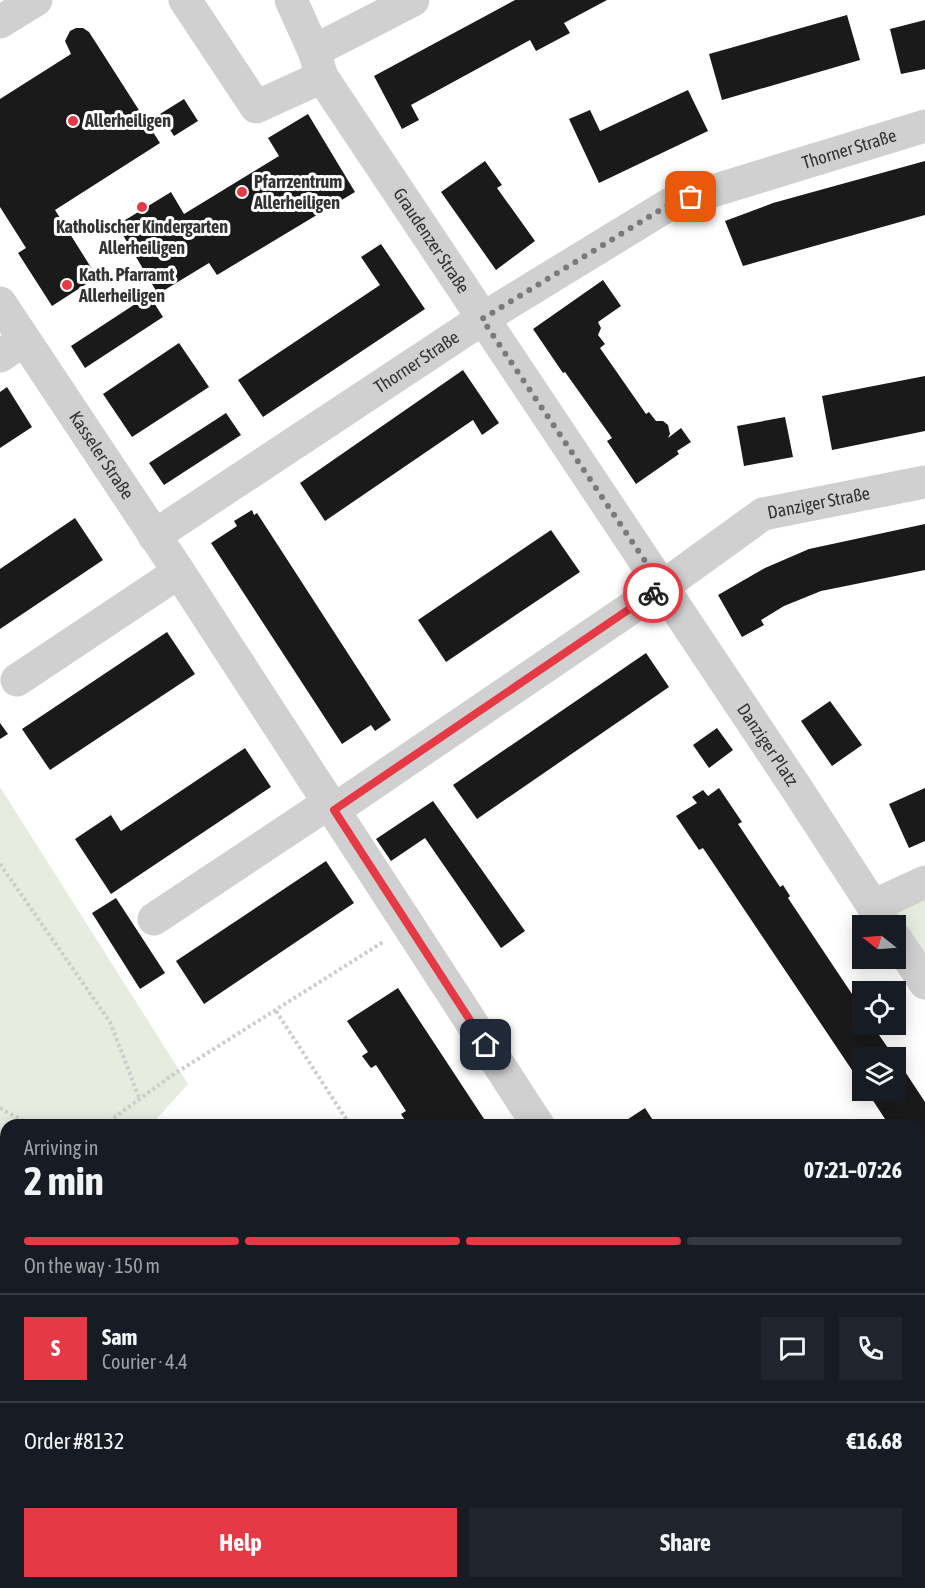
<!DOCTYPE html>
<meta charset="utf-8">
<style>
body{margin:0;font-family:"Asap Condensed",sans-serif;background:#20242c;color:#f1f3f6;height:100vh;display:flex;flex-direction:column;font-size:22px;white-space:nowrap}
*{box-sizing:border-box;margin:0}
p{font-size:20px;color:#9ea1a6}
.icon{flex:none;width:33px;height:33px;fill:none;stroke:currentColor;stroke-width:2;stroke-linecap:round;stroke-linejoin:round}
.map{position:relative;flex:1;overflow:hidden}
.panel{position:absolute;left:0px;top:1119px;width:926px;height:470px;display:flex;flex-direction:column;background:#171b24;border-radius:18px 18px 0 0;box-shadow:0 3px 15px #0003}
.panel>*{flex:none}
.needle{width:39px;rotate:287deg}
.fabs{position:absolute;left:852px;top:915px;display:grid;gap:12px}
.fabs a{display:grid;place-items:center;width:54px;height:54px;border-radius:0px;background:#171b24;box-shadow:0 3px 15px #0003;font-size:30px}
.pin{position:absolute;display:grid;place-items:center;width:51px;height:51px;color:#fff;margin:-26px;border-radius:12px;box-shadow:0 3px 9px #0006}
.courier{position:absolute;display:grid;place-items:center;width:60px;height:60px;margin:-30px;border:4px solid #e63946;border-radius:50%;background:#fff;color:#222;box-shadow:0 2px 8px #0007}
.headline em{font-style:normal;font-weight:700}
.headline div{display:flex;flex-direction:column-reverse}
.headline{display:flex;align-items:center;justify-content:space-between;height:102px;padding:0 24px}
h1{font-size:39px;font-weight:700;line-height:45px}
.bar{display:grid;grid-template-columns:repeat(4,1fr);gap:9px 6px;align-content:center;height:72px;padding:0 24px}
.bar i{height:8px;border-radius:4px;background:#363941}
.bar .selected{background:#e63946}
.bar p{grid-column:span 4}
.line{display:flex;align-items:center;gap:15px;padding:0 24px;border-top:2px solid #363941}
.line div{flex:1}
.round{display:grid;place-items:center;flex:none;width:63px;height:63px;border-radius:0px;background:#20242c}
.cta{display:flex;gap:12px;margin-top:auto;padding:12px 24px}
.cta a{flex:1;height:69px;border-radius:0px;background:#e63946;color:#fff;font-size:24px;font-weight:700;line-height:69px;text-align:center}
.cta a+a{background:#20242c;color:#f1f3f6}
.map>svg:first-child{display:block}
.green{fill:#e6ecdf}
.building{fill:#1a1a1a}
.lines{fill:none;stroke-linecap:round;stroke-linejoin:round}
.path{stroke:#cdcdcd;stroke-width:4;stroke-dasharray:3 3;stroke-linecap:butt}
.minor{stroke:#d0d0d0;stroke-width:33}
.done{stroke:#7a7a7a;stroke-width:6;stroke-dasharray:0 10.8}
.route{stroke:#e63946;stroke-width:8}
.poi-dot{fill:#e63946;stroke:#fff;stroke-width:2}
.labels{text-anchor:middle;stroke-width:6;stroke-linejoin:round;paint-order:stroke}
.poi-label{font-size:18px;font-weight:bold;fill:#333;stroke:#fff;text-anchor:start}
.street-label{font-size:18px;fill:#333;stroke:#fff}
</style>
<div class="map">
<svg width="925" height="1588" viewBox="0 0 925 1588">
<rect width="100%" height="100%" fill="#fff"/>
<g class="green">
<polygon points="0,787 188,1084 151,1125 6,1125 6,1135 0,1132"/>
<polygon points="925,891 925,973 895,910"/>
</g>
<g class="building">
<polygon points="515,0 607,0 564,23 570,33 536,51 530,40 411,105 419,120 402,129 374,76"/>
<polygon points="847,15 860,60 722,100 709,54"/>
<polygon points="925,20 925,69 901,74 890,29"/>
<polygon points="76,28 83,28 89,32 160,143 55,210 97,277 52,306 18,253 26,248 0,207 0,99 71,54 65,41 70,31"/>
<polygon points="688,90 708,131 599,183 569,119 590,110 600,131"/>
<polygon points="184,99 198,121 174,136 160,114"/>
<polygon points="308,114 355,192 217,275 209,263 158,294 117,225 171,192 184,214 279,156 268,138"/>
<polygon points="485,161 502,185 497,188 535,241 496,270 441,192"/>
<polygon points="925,161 925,215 743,266 725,221 773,203"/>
<polygon points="381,244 425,309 263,417 238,380 380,285 361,257"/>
<polygon points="603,280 621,306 598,322 601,328 598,335 605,344 600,348 646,414 649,412 656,421 663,421 668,425 670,434 668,438 681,428 691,442 677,451 679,454 636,484 607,441 612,438 565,372 563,373 533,329"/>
<polygon points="149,295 163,317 85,368 71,346"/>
<polygon points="179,343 209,387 132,437 103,394"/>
<polygon points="463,370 499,423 482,435 473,420 325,521 300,483"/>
<polygon points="925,376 925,431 832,450 822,396"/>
<polygon points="7,387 32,427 0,448 0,392"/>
<polygon points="226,413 241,435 164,485 149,463"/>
<polygon points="785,417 793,457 744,466 737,426"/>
<polygon points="252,510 254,515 257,513 391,720 375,731 371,725 342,744 211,543 237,526 234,521"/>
<polygon points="75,518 103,560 0,629 0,569"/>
<polygon points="925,524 925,570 821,591 784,606 761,620 764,625 742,637 718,595 765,568 809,549"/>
<polygon points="551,530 580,572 446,662 418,620"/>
<polygon points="167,632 195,674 50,770 22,729"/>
<polygon points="646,653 669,687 477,819 453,785"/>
<polygon points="830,701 862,745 832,766 801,721"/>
<polygon points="0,723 8,734 0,739"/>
<polygon points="717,728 733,750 709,768 693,745"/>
<polygon points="245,748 271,787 111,894 75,839 111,815 121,831"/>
<polygon points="719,788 742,822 738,824 780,887 783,885 790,896 788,898 862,1009 862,1024 878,1024 883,1032 879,1035 895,1058 862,1058 862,1085 703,848 699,850 676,816 697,803 692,797 703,790 708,796"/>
<polygon points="925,788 925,841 909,848 889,804"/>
<polygon points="433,801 525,931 501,948 425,838 391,861 376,839"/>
<polygon points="326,861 354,903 204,1004 176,961"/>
<polygon points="116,898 165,973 140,989 92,913"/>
<polygon points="398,988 488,1125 416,1125 415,1123 408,1125 401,1114 406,1111 376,1065 371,1068 362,1056 368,1052 347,1021"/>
<polygon points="896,1058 925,1102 925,1137 920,1140 920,1125 889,1125 866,1090 896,1090"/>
<polygon points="645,1108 656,1125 619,1125"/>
<polygon points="925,1302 925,1345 920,1338 920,1306"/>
<polygon points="6,1339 6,1453 4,1456 6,1457 6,1463 0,1474 0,1351"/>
<polygon points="256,1582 295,1582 300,1588 249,1588"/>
<polygon points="416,1582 488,1582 493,1588 412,1588 411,1587"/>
<polygon points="646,1582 723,1582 728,1588 649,1588 645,1584"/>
</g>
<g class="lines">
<g class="path">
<polyline points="0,864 110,1022 140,1100"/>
<polyline points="276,1011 350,1125"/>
<polyline points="0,1108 30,1125"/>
<polyline points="104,1125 171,1076 383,942"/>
<polyline points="920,1176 925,1173"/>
<polyline points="69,1582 73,1582"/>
<polyline points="305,1582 309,1588"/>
<polyline points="403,1582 406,1588"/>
<polyline points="20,1588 24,1582"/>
</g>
<g class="minor">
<polyline points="185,0 256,107 322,77"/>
<path id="s1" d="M291,0L314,51L322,77L795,786L886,926"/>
<polyline points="0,22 36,0"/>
<polyline points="314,51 413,0"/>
<path id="s2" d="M0,303L179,572L538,1125"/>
<polyline points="0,356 24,340"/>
<path id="s3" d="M154,536L482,319L670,204L925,126"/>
<polyline points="17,680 179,572"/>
<path id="s4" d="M334,810L662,587L763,514L925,482"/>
<polyline points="873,906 925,882"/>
<polyline points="154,919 330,802"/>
<polyline points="896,939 925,983"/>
<polyline points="920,1215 925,1212"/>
<polyline points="0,1249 6,1239"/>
<polyline points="920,1549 925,1544"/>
<polyline points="138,1588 148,1582"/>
<polyline points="874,1588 880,1582"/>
</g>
</g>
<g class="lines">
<polyline class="done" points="653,593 662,586 482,319 670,204 691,197"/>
<polyline class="route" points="486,1045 334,810 653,593"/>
</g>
<g class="poi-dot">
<circle cx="73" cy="121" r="6"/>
<circle cx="242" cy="192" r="6"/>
<circle cx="142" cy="207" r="6"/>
<circle cx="67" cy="285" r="6"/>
</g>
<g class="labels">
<g class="poi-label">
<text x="85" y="127">Allerheiligen</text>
<text x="254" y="188">Pfarrzentrum<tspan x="254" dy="21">Allerheiligen</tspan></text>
<text x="142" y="233" text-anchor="middle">Katholischer Kindergarten<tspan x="142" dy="21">Allerheiligen</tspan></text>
<text x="79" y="281">Kath. Pfarramt<tspan x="79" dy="21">Allerheiligen</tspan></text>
</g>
<g class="street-label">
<text dy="6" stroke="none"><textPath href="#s3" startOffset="801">Thorner Straße</textPath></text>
<text dy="6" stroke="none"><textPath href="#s1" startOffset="280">Graudenzer Straße</textPath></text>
<text dy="6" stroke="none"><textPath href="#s3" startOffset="315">Thorner Straße</textPath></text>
<text dy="6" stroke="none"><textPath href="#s2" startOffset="183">Kasseler Straße</textPath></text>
<text dy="6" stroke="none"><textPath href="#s4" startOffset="578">Danziger Straße</textPath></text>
<text dy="6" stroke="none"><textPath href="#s1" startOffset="886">Danziger Platz</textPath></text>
</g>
</g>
</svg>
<div class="fabs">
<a><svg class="needle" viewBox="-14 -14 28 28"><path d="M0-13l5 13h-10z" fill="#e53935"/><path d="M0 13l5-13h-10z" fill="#9ea1a6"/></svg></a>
<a><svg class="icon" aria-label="locate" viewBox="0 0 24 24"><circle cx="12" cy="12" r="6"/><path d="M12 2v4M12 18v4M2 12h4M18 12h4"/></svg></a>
<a><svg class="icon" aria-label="layers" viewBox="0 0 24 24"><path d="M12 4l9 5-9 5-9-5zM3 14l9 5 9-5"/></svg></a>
</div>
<div class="pin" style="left:691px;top:197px;background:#ea580c"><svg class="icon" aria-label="bag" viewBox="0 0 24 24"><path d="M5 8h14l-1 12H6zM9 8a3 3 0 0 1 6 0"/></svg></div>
<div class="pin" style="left:486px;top:1045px;background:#1f2937"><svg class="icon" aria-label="home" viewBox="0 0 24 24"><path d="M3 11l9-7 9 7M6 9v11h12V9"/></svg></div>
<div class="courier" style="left:653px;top:593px"><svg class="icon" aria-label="bike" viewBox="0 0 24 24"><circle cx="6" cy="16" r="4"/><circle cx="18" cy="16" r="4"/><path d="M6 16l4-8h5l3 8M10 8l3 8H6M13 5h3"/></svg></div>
<section class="panel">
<div class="headline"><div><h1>2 min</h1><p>Arriving in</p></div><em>07:21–07:26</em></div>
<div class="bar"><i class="selected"></i><i class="selected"></i><i class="selected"></i><i></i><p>On the way · 150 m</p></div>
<div class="line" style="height:108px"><b class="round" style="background:#e63946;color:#fff">S</b><div><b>Sam</b><p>Courier · 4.4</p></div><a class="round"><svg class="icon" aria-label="chat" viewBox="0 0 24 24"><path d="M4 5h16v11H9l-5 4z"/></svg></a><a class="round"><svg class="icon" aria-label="phone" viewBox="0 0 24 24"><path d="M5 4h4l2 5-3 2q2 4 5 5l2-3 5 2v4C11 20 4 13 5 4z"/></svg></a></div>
<div class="line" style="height:78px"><div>Order #8132</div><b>€16.68</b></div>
<div class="cta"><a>Help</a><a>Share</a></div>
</section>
</div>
